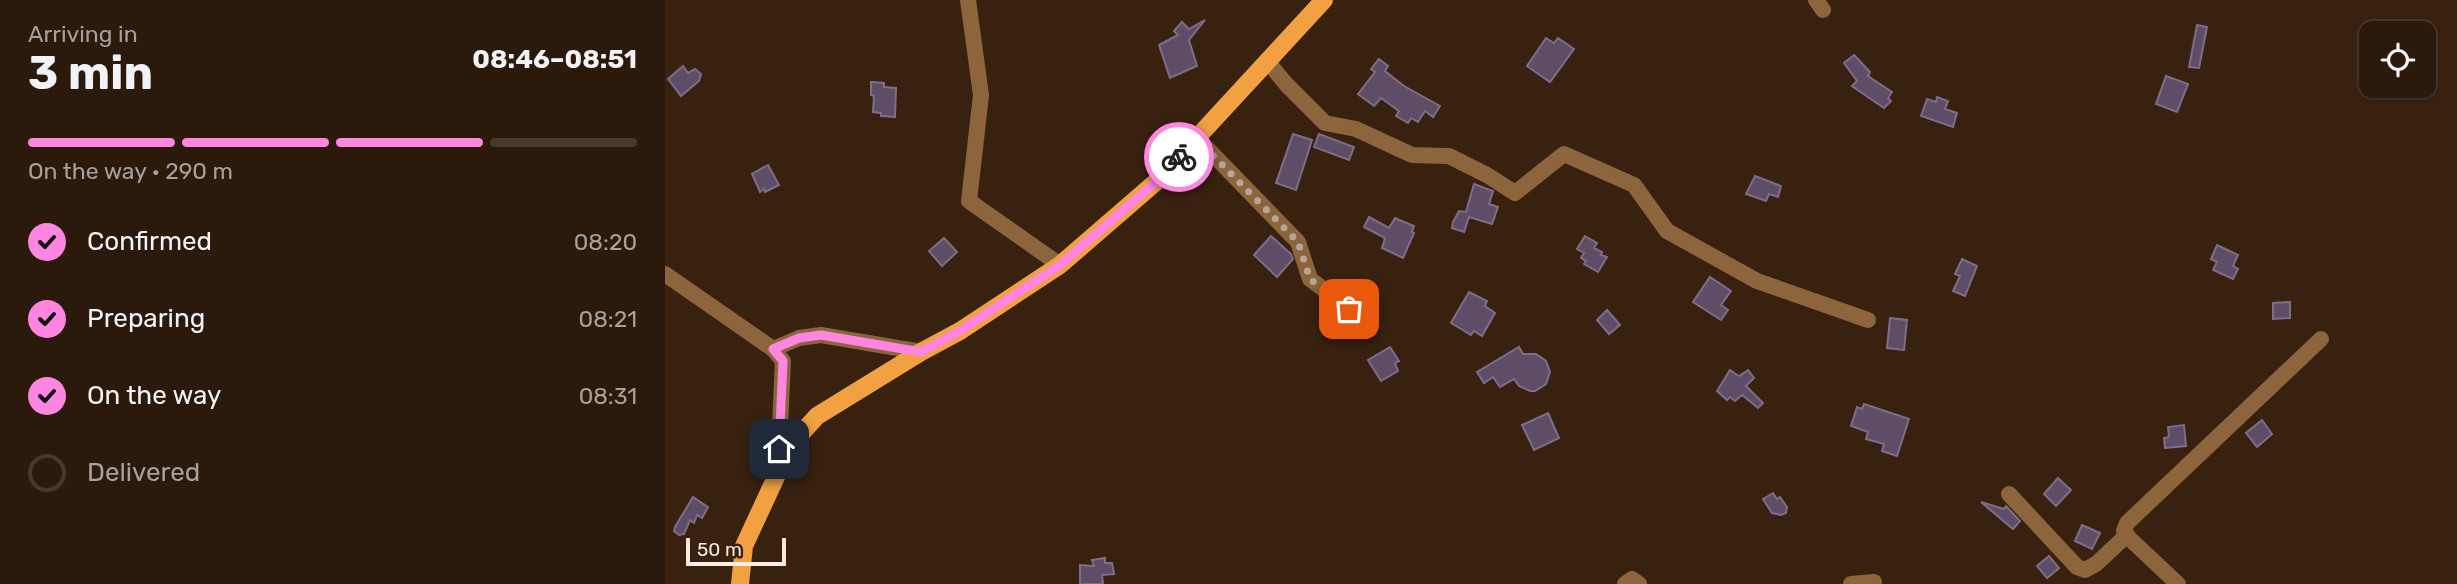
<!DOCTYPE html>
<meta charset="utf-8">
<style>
body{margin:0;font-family:Rubik,sans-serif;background:#332215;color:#f1f3f6;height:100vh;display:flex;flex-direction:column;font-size:26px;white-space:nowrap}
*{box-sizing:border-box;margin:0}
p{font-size:23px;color:#a6a09d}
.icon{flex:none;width:38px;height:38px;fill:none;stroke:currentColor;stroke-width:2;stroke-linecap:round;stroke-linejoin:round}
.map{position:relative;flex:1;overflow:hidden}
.side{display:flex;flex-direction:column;background:#2b190c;width:665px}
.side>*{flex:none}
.buttons{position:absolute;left:1694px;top:21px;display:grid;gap:14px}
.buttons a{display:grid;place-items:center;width:77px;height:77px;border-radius:14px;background:#2b190c;box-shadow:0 2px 5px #0004,0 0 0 2px #47382d;font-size:35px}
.scale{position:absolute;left:21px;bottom:18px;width:100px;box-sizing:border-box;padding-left:7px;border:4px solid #fdece1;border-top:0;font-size:19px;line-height:24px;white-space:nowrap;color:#fdece1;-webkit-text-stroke:5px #392110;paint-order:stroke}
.pin{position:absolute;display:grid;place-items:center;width:60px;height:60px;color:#fff;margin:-30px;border-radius:14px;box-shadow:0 4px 10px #0006}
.courier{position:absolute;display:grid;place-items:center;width:70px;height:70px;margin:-35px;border:5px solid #fe85e0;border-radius:50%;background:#fff;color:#222;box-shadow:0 2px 9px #0007}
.overview em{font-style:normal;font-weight:700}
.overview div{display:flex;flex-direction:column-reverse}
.overview{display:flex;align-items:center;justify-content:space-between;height:119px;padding:0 28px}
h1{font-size:46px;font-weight:700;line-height:52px}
.bar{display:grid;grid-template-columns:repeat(4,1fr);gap:10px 7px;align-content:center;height:84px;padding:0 28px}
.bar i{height:9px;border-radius:5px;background:#47382d}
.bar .active{background:#fe85e0}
.bar p{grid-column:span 4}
ol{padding:0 28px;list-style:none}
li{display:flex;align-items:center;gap:21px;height:77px}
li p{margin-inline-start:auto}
li .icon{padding:7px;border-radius:50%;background:#fe85e0;color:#111;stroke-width:4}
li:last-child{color:#a6a09d}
li i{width:38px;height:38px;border:4px solid #47382d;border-radius:50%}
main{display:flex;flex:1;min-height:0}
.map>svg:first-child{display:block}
.building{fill:#5d4d67;stroke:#7d6d88;stroke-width:2}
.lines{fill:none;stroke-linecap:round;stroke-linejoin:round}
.minor{stroke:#8c653c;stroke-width:16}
.major{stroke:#f1a142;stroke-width:18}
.done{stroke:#b8a598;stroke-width:7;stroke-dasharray:0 12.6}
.route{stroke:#fe85e0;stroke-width:9}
</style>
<main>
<section class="side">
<div class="overview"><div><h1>3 min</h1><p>Arriving in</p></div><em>08:46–08:51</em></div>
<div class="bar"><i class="active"></i><i class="active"></i><i class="active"></i><i></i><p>On the way · 290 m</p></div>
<ol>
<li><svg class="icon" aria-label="check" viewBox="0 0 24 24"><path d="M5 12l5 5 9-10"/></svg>Confirmed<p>08:20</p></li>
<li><svg class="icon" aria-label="check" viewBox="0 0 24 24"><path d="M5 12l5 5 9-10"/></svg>Preparing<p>08:21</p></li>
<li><svg class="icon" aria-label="check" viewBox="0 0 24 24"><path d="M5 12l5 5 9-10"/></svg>On the way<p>08:31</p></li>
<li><i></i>Delivered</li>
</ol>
</section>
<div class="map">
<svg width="1792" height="584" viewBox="0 0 1792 584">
<rect width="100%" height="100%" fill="#392110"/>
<g class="building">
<polygon points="540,20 524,40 532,66 505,78 494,45 513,35 509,31 517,22 524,29"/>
<polygon points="1532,25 1542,27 1534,68 1524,67"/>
<polygon points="881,38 889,43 893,38 909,49 885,82 862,66"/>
<polygon points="1189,55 1205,72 1203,76 1227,92 1223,98 1226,101 1219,108 1187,86 1192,81 1179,63"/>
<polygon points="714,59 723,66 720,71 739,86 775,106 768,117 760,111 753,122 746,118 743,123 731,116 734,111 716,98 709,106 693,94 710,72 706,69"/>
<polygon points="18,66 23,73 30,69 36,74 34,81 16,96 3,79"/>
<polygon points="1501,76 1523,84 1512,112 1491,104"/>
<polygon points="206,82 219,83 219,87 231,88 230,117 216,116 216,113 208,112 209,96 206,95"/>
<polygon points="1272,97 1283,101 1280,109 1292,113 1288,127 1256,116 1262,99 1271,102"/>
<polygon points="628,134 647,140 631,190 611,183"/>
<polygon points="654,134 689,147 684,160 649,147"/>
<polygon points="103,165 114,185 100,192 99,189 95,192 87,174"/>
<polygon points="1090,176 1116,186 1113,197 1104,194 1101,201 1081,194"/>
<polygon points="809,184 828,191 824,204 833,207 827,224 804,217 799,232 787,228 788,222 794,211 801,212"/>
<polygon points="704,217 724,228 730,218 749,226 747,232 749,233 738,258 717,248 720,238 699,227"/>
<polygon points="606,236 626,254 628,259 612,277 589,255"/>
<polygon points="920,236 932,243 929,248 937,252 936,255 942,257 933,272 919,264 921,261 916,258 919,253 912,249"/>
<polygon points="279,238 292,252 277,266 264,251"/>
<polygon points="1552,245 1573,255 1568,266 1573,269 1568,279 1548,270 1552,262 1546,259"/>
<polygon points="1297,259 1312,266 1300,296 1288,291 1295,276 1290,274"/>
<polygon points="1045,277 1066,291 1056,305 1063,310 1056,320 1028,302"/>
<polygon points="804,292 822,301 820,306 830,313 817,336 809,331 806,335 786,323"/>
<polygon points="1625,302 1625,318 1608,319 1608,303"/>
<polygon points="942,310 955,325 944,334 932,320"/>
<polygon points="1225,318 1242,320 1239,350 1222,348"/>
<polygon points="725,347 734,361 730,363 733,371 716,381 703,360"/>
<polygon points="854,347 858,354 871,354 881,361 885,372 881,384 870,391 865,391 854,386 849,379 835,387 828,377 819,383 812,372"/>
<polygon points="1065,370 1074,376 1083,370 1089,378 1081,386 1098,403 1093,408 1077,395 1070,401 1065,397 1062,400 1052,391"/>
<polygon points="1199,404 1244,419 1232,456 1217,451 1219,444 1201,439 1203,432 1186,426 1192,407 1197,409"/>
<polygon points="883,413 894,438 869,450 857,425"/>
<polygon points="1597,420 1607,434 1592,447 1581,433"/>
<polygon points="1519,425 1521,446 1500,448 1499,438 1504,437 1503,427"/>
<polygon points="1393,478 1406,490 1391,506 1379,494"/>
<polygon points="1108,493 1112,499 1115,497 1122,507 1121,513 1116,515 1107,513 1098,499"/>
<polygon points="28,497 43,507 37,518 32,515 29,523 25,520 19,534 14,535 9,531 10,527"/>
<polygon points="1316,502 1339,509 1341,506 1355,521 1348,529"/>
<polygon points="1417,525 1435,533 1427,549 1410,541"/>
<polygon points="1384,556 1394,568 1382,578 1372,566"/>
<polygon points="440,558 440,563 447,563 449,574 437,575 438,584 415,584 415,565 429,566 427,560"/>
</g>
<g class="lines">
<g class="minor">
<polyline points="303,0 316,95 304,201 395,265"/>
<polyline points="1151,0 1158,10"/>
<polyline points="602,61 621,84 660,123 691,129 747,155 784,156 822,175 850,193 899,154 969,185 1002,231 1092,281 1203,320"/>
<polyline points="532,138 633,242 645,279 704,324"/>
<polyline points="0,274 108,349 118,361 114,449 117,464"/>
<polyline points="108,349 134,338 156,335 256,352"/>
<polyline points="1344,494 1412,567 1420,570 1431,564 1462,535"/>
<polyline points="960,584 967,579 974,584"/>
<polyline points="1186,584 1209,582"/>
<polyline points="1513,584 1464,538 1459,531 1462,523 1656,339"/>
</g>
<polyline class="major" points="75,584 79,546 117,464 133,437 152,416 256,352 295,331 395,265 492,181 659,0"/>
</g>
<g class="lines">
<polyline class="done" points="514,157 531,138 633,242 645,279 684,309"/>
<polyline class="route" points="114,449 118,361 108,349 134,338 156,335 256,352 295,331 395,265 492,181 514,157"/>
</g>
</svg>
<div class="buttons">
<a><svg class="icon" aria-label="locate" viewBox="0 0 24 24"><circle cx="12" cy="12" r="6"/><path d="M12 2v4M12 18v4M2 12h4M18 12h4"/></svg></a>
</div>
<div class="scale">50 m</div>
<div class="pin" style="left:684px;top:309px;background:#ea580c"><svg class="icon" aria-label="bag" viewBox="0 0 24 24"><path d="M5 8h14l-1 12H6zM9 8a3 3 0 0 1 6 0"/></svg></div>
<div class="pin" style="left:114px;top:449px;background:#1f2937"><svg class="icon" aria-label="home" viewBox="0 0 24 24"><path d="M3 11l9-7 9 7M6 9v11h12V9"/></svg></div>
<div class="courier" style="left:514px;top:157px"><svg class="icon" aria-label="bike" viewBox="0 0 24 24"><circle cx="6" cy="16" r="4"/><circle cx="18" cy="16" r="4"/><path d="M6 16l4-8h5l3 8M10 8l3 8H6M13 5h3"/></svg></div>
</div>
</main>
